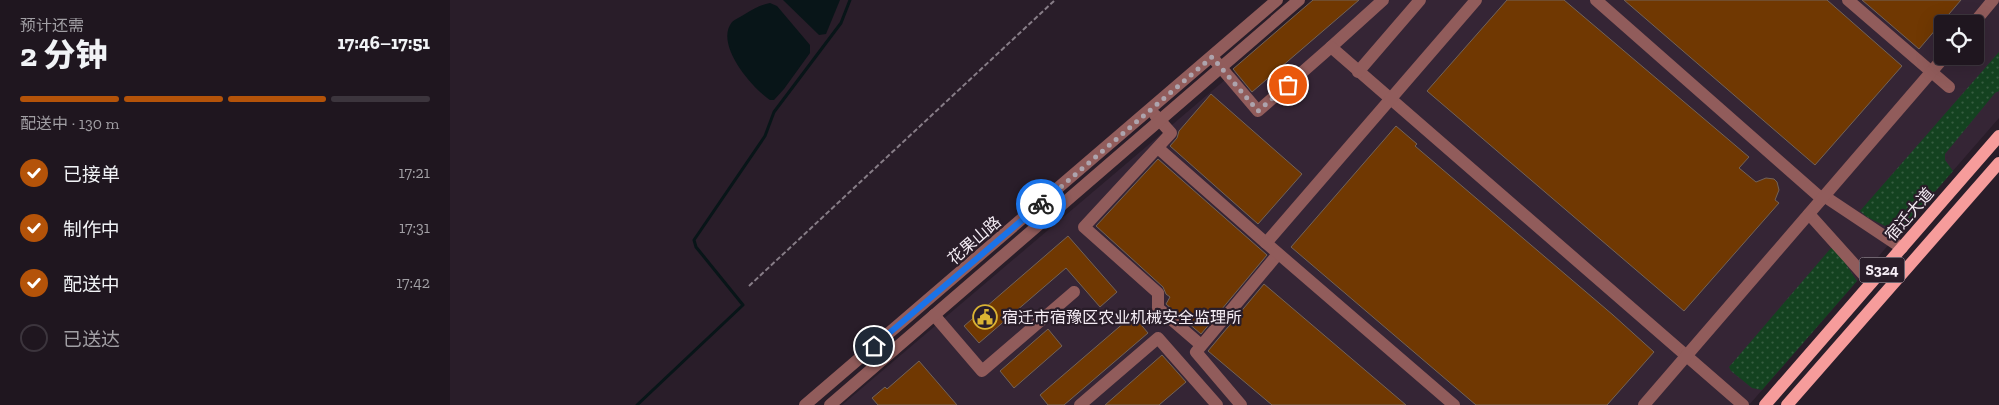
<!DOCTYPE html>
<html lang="zh">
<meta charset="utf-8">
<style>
body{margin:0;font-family:"Zilla Slab","Noto Sans SC",serif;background:#2c232c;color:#f1f3f6;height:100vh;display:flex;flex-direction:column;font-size:19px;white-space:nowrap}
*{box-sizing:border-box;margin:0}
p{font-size:16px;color:#a19fa4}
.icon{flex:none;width:28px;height:28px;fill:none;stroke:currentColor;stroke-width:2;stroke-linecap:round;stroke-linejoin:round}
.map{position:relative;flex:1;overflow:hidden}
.side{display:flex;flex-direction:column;background:#1f161f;width:450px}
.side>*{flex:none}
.tools{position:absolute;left:1484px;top:15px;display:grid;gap:10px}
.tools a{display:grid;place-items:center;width:50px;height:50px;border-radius:5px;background:#1f161f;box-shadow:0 5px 20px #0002,0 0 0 1px #3c353d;font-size:25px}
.pin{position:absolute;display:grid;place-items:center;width:42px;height:42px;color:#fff;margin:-21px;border:2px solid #fff;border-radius:50%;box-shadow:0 1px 5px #0007}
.courier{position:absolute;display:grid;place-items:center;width:50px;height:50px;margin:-25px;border:4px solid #1a73e8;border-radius:50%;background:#fff;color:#222;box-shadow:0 1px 6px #0007}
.head em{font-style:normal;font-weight:800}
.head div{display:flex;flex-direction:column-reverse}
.head{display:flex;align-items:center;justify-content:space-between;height:85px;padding:0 20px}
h1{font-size:32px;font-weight:800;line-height:38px}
.bar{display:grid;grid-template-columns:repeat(4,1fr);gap:8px 5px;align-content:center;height:60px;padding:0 20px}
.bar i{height:6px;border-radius:4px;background:#3c353d}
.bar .active{background:#b45309}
.bar p{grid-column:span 4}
ol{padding:0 20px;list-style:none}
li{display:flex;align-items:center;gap:15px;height:55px}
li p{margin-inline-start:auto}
li .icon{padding:5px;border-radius:50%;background:#b45309;color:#fff;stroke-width:4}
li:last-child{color:#a19fa4}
li i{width:28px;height:28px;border:2px solid #3c353d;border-radius:50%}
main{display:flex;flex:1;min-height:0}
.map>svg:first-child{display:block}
.built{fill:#352535;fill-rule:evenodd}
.grass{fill:url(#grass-dots)}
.water{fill:#081518}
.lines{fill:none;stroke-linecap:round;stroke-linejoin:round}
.stream{stroke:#081518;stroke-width:3}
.building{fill:#703802;stroke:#736358}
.path{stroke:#877d87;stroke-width:2;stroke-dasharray:5 2.5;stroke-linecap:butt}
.minor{stroke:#915c5b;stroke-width:12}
.major{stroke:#f69c9b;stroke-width:12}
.done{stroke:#ada4ad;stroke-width:5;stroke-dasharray:0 9}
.route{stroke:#1a73e8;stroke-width:6}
.labels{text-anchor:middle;stroke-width:4.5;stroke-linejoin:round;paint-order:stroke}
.shield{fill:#291d29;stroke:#b7aeb7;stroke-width:1}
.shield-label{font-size:15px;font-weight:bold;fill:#f4ecf4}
.street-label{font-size:16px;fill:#f4ecf4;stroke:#291d29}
.poi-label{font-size:16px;fill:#f4ecf4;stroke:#291d29;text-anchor:start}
</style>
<main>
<section class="side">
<div class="head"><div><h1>2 分钟</h1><p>预计还需</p></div><em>17:46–17:51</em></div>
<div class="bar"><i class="active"></i><i class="active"></i><i class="active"></i><i></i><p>配送中 · 130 m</p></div>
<ol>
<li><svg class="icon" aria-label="check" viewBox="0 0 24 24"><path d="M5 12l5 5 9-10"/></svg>已接单<p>17:21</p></li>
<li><svg class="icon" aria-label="check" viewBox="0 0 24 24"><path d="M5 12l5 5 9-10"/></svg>制作中<p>17:31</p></li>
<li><svg class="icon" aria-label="check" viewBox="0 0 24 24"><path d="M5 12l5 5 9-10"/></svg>配送中<p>17:42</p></li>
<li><i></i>已送达</li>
</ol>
</section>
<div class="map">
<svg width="1549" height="405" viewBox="0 0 1549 405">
<defs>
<pattern id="grass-dots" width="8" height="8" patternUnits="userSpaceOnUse" patternTransform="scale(1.25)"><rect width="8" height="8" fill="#144220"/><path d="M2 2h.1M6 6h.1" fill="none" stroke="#375d41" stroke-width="1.8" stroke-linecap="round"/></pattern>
</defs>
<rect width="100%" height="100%" fill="#291d29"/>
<path class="built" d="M869,0H1549V118L1299,405H392ZM1492,24H1525V56H1492Z"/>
<g class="grass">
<polygon points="1549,52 1549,91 1545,93 1495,154 1495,160 1503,171 1449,233 1417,217 1410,211"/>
<polygon points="1381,248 1386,249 1407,281 1312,390 1302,388 1281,371 1279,367"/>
</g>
<g class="water">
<polygon points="333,0 390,0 376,34 369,35"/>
<path d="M320,3L327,6L360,45V53L334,89L324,100H320C302,88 264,44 282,22C285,19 291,17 295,14C304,9 310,5 320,3Z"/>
</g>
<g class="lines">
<polyline class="stream" points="187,405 293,305 246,247 244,240 315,136 324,112 391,23 400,0"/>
</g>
<g class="building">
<polygon points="863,0 909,0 802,92 783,69"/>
<polygon points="1057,0 1114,0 1299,157 1289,168 1306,182 1316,178 1324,179 1327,182 1329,190 1325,200 1329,203 1234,311 977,91"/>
<polygon points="1174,0 1377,0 1452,66 1365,165"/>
<polygon points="1412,0 1511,0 1469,49"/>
<polygon points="761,94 852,174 808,224 720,146 727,138 729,131"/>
<polygon points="946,126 967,144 965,146 1163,315 1204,352 1157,405 1026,405 841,247"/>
<polygon points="708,159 817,255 751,334 716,304 720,297 716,294 713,287 646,226"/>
<polygon points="618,236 667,292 650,307 616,268 529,343 514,326"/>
<polygon points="814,284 956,405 822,405 758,351"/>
<polygon points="683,315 698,333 614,405 598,405 590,395"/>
<polygon points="598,329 612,346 564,388 550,371"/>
<polygon points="712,355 736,382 709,405 655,405"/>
<polygon points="469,361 507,405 428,405 422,398 435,387 437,389"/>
</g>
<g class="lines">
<polyline class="path" points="299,286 605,0"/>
<g class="minor">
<polyline points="1146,0 1372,199"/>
<polyline points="1398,0 1499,87"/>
<polyline points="1523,24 1543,0"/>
<polyline points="881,47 933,0"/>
<polyline points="762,57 808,111 881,47 1293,405"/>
<polyline points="908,72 970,0"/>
<polyline points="705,115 721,133 634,227 708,293 708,308 751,345"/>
<polyline points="708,148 816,243"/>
<polyline points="1374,196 1452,248"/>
<polyline points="1359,214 1421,283"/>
<polyline points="484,315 532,371 624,292"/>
<polyline points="355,405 827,0"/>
<polyline points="380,405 849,0"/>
<polyline points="630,405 708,338 767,405"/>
<polyline points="791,405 746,352 828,254"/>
<polyline points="1004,405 816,243 1026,0"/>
<polyline points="1194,405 1495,56"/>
</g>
<g class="major">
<polyline points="1315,405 1549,136"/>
<polyline points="1337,405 1549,163"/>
</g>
</g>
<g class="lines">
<polyline class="done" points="591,204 762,57 808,111 838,85"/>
<polyline class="route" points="424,346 591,204"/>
</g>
<defs>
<g id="civic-ring" transform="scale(1.25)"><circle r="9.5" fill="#291d29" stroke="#dab333" stroke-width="1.5"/><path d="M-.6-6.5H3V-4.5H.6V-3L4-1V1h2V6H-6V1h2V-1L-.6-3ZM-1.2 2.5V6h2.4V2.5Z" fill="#dab333"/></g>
</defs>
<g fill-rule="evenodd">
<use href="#civic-ring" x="535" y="317"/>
</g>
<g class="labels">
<rect class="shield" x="1409.5" y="257.5" width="45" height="25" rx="4"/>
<g class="shield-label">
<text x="1432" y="275">S324</text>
</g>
<g class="street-label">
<text transform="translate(1459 214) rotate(-49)" y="6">宿迁大道</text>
<text transform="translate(524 240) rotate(-41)" y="6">花果山路</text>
</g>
<g class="poi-label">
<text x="552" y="323">宿迁市宿豫区农业机械安全监理所</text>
</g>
</g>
</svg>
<div class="tools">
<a><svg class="icon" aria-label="locate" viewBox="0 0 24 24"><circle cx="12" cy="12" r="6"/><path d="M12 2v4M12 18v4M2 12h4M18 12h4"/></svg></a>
</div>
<div class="pin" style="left:838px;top:85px;background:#ea580c"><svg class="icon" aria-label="bag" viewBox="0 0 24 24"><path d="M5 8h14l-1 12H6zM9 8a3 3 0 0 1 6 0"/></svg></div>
<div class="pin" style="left:424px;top:346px;background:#1f2937"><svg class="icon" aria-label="home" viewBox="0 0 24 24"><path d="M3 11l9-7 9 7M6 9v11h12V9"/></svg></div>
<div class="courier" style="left:591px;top:204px"><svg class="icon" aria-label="bike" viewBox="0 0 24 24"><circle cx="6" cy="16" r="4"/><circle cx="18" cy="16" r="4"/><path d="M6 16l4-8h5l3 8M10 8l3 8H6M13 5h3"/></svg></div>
</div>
</main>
